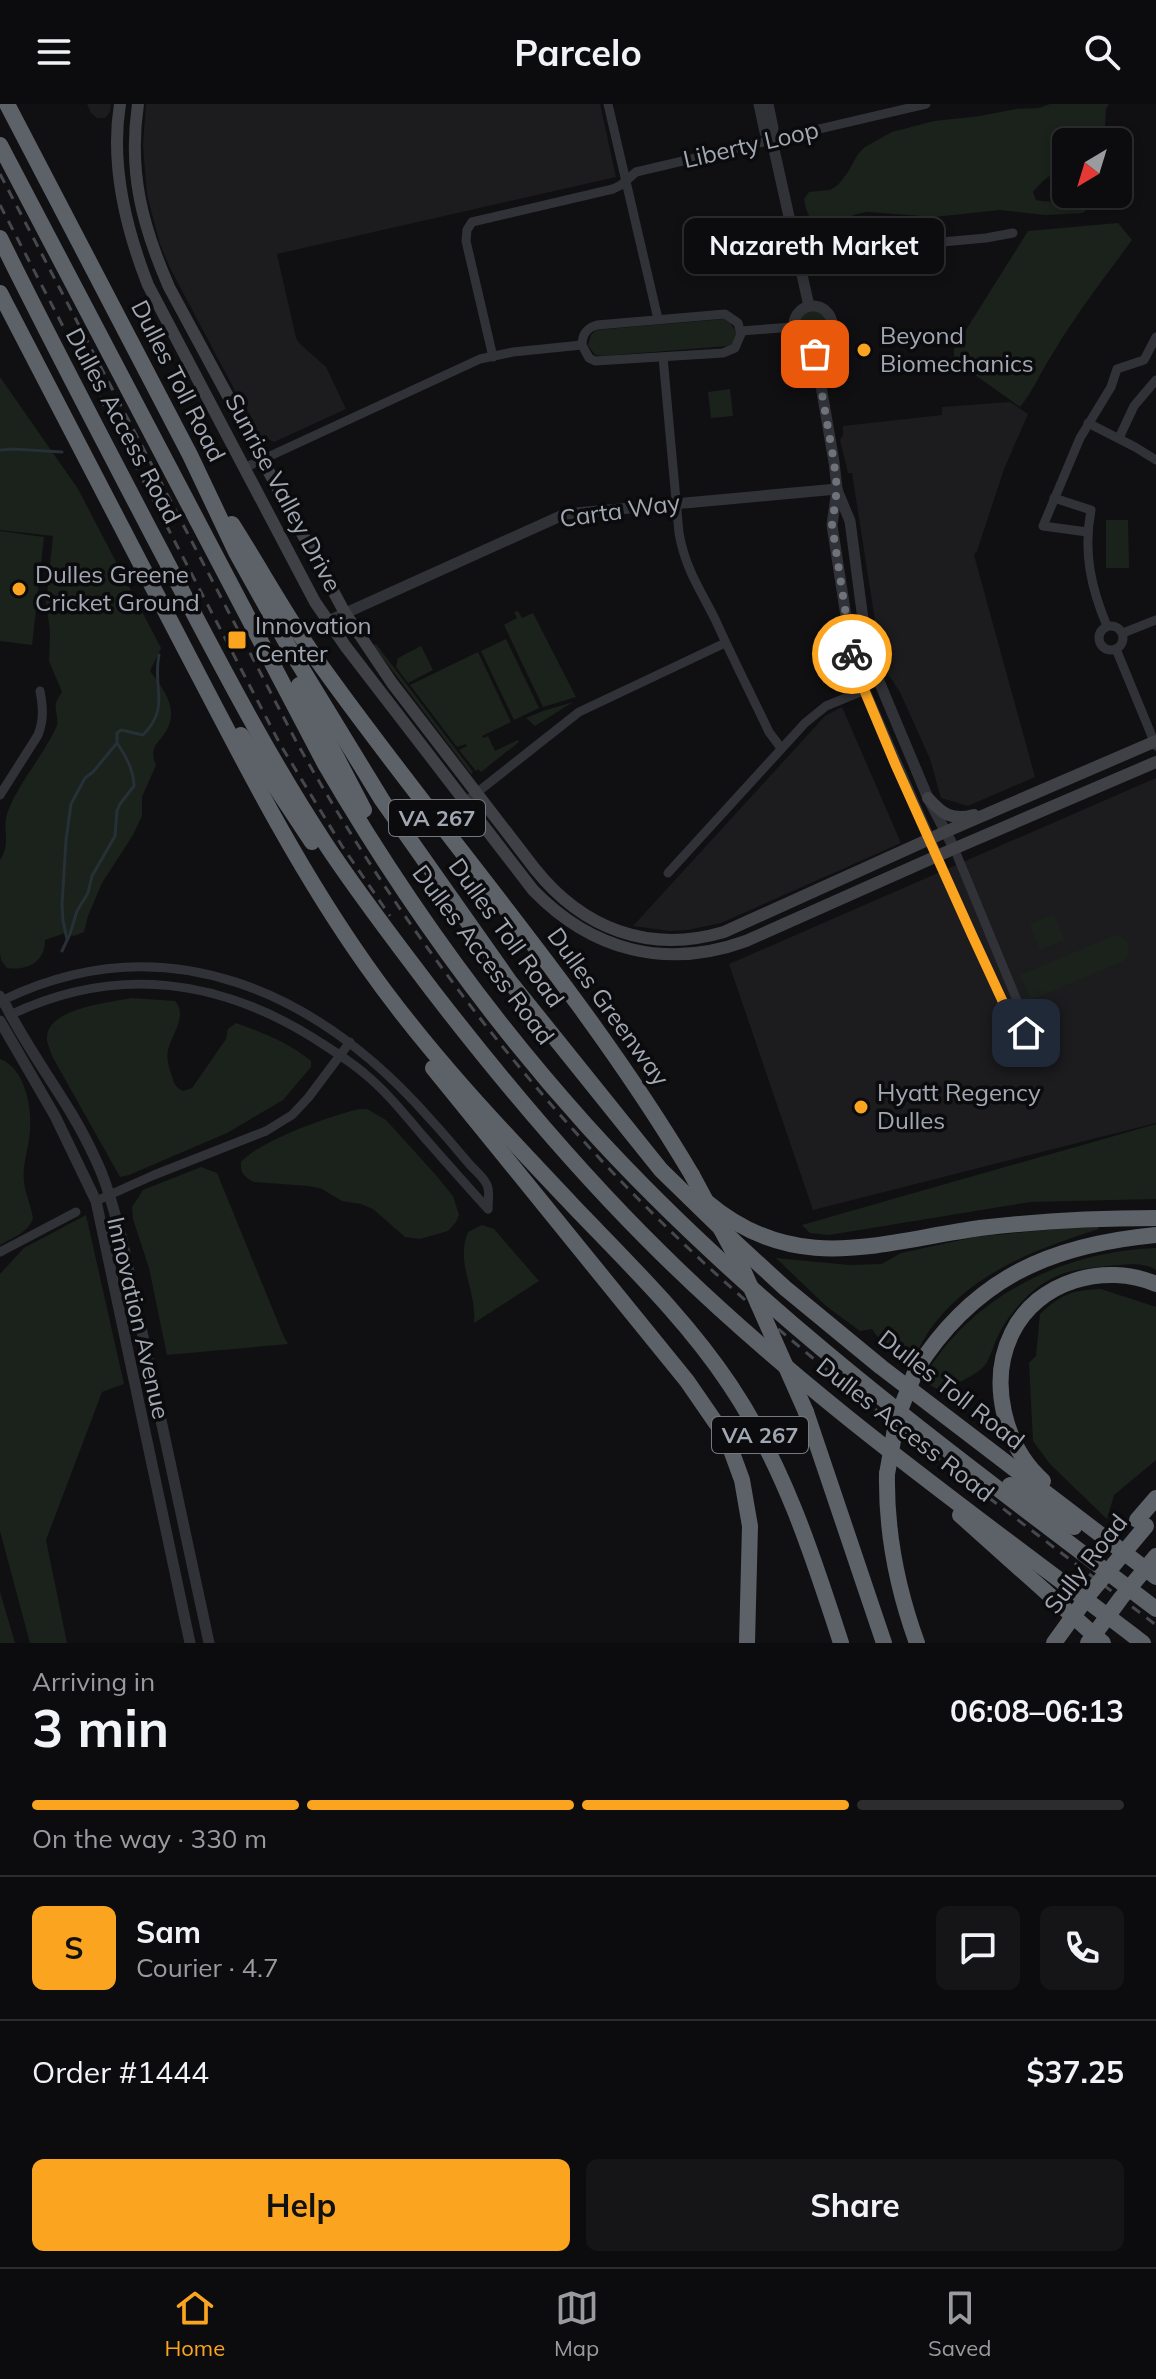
<!DOCTYPE html>
<meta charset="utf-8">
<style>
body{margin:0;font-family:Mulish,sans-serif;background:#151517;color:#f1f3f6;height:100vh;display:flex;flex-direction:column;font-size:30px;white-space:nowrap}
*{box-sizing:border-box;margin:0}
p{font-size:26px;color:#9a9b9e}
.icon{flex:none;width:44px;height:44px;fill:none;stroke:currentColor;stroke-width:2;stroke-linecap:round;stroke-linejoin:round}
.map{position:relative;height:1539px;overflow:hidden}
.panel{display:flex;flex-direction:column;background:#0c0c0e;flex:1}
.panel>*{flex:none}
.needle{width:52px;rotate:218deg}
.buttons{position:absolute;left:1052px;top:24px;display:grid;gap:16px}
.buttons a{display:grid;place-items:center;width:80px;height:80px;border-radius:12px;background:#0c0c0e;box-shadow:0 4px 12px #0003,0 0 0 2px #2c2c2e;font-size:40px}
.pin{position:absolute;display:grid;place-items:center;width:68px;height:68px;color:#fff;margin:-34px;border-radius:16px;box-shadow:0 4px 12px #0006}
.courier{position:absolute;display:grid;place-items:center;width:80px;height:80px;margin:-40px;border:6px solid #fba41f;border-radius:50%;background:#fff;color:#222;box-shadow:0 2px 10px #0007}
.bubble{position:absolute;height:56px;border-radius:12px;background:#0c0c0e;box-shadow:0 4px 12px #0003,0 0 0 2px #2c2c2e;font-size:26px;font-weight:700;line-height:56px;text-align:center}
.summary em{font-style:normal;font-weight:700}
.summary div{display:flex;flex-direction:column-reverse}
.summary{display:flex;align-items:center;justify-content:space-between;height:136px;padding:0 32px}
h1{font-size:52px;font-weight:700;line-height:60px}
.bar{display:grid;grid-template-columns:repeat(4,1fr);gap:12px 8px;align-content:center;height:96px;padding:0 32px}
.bar i{height:10px;border-radius:6px;background:#2c2c2e}
.bar .selected{background:#fba41f}
.bar p{grid-column:span 4}
.line{display:flex;align-items:center;gap:20px;padding:0 32px;border-top:2px solid #2c2c2e}
.line div{flex:1}
.round{display:grid;place-items:center;flex:none;width:84px;height:84px;border-radius:12px;background:#151517}
.primary-button{display:flex;gap:16px;margin-top:auto;padding:16px 32px}
.primary-button a{flex:1;height:92px;border-radius:12px;background:#fba41f;color:#111;font-size:32px;font-weight:700;line-height:92px;text-align:center}
.primary-button a+a{background:#151517;color:#f1f3f6}
header{display:flex;justify-content:space-between;align-items:center;height:104px;padding:0 32px;background:#0c0c0e;font-size:36px;font-weight:700}
.tab-bar{display:flex;justify-content:space-around;align-items:center;height:112px;border-top:2px solid #2c2c2e;background:#0c0c0e;font-size:22px;color:#9a9b9e}
.tab-bar a{display:grid;justify-items:center;gap:4px}
.tab-bar .selected{color:#fba41f}
.map>svg:first-child{display:block}
.built{fill:#1c1c1f}
.green{fill:#1a221b}
.lines{fill:none;stroke-linecap:round;stroke-linejoin:round}
.stream{stroke:#263036;stroke-width:3}
.minor{stroke:#313237;stroke-width:9}
.tertiary{stroke:#313237;stroke-width:11}
.secondary{stroke:#3f4147;stroke-width:12}
.motorway{stroke:#5d6168;stroke-width:16}
.rail{stroke:#46484e;stroke-width:3;stroke-dasharray:10 8;stroke-linecap:butt}
.motorway-bridge{stroke:#5d6168;stroke-width:16}
.done{stroke:#6e737b;stroke-width:8;stroke-dasharray:0 14.4}
.route{stroke:#fba41f;stroke-width:10}
.poi-dot{fill:#fba41f;stroke:#0b0b0d;stroke-width:3}
.labels{text-anchor:middle;stroke-width:7;stroke-linejoin:round;paint-order:stroke}
.shield{fill:#0b0b0d;stroke:#747981;stroke-width:2}
.shield-label{font-size:22px;font-weight:bold;fill:#a1a8b3}
.street-label{font-size:24px;fill:#a1a8b3;stroke:#0b0b0d}
.poi-label{font-size:24px;fill:#a1a8b3;stroke:#0b0b0d;text-anchor:start}
</style>
<header><svg class="icon" aria-label="menu" viewBox="0 0 24 24"><path d="M4 6h16M4 12h16M4 18h16"/></svg>Parcelo<svg class="icon" aria-label="search" viewBox="0 0 24 24"><circle cx="10" cy="10" r="6"/><path d="M15 15l6 6"/></svg></header>
<div class="map">
<svg width="1156" height="1539" viewBox="0 0 1156 1539">
<rect width="100%" height="100%" fill="#101012"/>
<g class="built">
<polygon points="87,0 111,0 110,8 105,14 97,14 91,9"/>
<polygon points="146,0 600,0 616,73 277,150 296,234 299,239 326,263 346,305 274,338 258,330 170,164 160,140 147,91 143,41"/>
<polygon points="1010,298 1028,310 1004,365 977,447 974,451 1035,673 968,702 941,694 930,655 900,588 886,567 881,555 852,369 848,369 840,336 843,331 843,322 942,311 942,303"/>
<polygon points="842,603 901,739 721,819 688,826 670,827 633,822 825,612"/>
<polygon points="1156,674 1156,1019 813,1106 729,860"/>
</g>
<g class="green">
<path d="M1050,0H1109L1106,5L1104,38H1066V66C1050,69 1043,76 1033,88L1036,96C1054,100 1072,94 1089,103L1083,109L1046,111L999,106L935,113L868,108C842,110 811,141 804,95L809,88L830,86L838,81L848,68L858,50L865,43L892,28L934,17L980,12L1016,5L1039,4Z"/>
<path d="M1118,119L1132,136C1105,173 1076,210 1053,249C1041,267 1034,286 1020,303L954,256V245L1028,127Z"/>
<circle cx="813" cy="220" r="14"/>
<polygon points="724,215 730,219 737,229 733,240 728,242 603,252 595,251 588,241 591,231 596,226"/>
<path d="M0,273L78,385L161,544L150,567C161,582 177,601 169,621C163,638 147,640 156,661L142,693V712L133,731L102,779L88,812L84,828L74,832L65,829L45,836C45,858 28,867 7,864L1,856L0,849V756C12,737 1,726 8,707C20,677 42,653 56,624C60,617 54,607 56,599C57,595 60,592 62,588L49,557L50,526L46,499L53,432L0,426Z"/>
<polygon points="730,285 733,312 711,314 708,288"/>
<polygon points="1106,416 1128,416 1129,464 1106,464"/>
<polygon points="0,427 44,433 32,541 0,537"/>
<polygon points="518,507 522,514 533,509 576,593 543,603 504,521 517,514 514,508"/>
<polygon points="506,535 539,604 514,616 481,547"/>
<polygon points="376,540 473,668 471,670 373,541"/>
<polygon points="421,542 433,566 408,579 396,563 398,554"/>
<polygon points="478,548 511,618 482,632 483,634 488,632 495,647 518,636 519,638 481,668 478,665 476,667 459,646 467,642 466,640 457,643 410,581"/>
<polygon points="573,598 535,622 526,614 543,607"/>
<polygon points="1054,810 1064,836 1040,846 1030,820"/>
<polygon points="1113,832 1119,832 1127,837 1129,848 1124,857 1031,896 1020,871"/>
<path d="M131,894L175,897C188,912 172,930 168,946C166,955 169,964 172,972C174,980 175,983 183,987L192,984L226,935L228,925L236,919C263,929 288,938 311,957V963L283,996L227,1029L129,1071L120,1073L52,952C51,947 46,938 47,933C48,904 109,899 131,894Z"/>
<path d="M0,955C25,964 32,1003 30,1027C29,1044 22,1060 24,1077C25,1090 31,1101 33,1114C29,1128 12,1134 0,1141Z"/>
<path d="M359,1005H367L386,1016L435,1070L453,1092L459,1111L456,1118L448,1127L420,1135L405,1133L373,1105L361,1100L342,1097L322,1085L309,1082L254,1078C244,1074 240,1068 241,1058C261,1036 330,1012 359,1005Z"/>
<polygon points="1156,1020 1156,1095 1030,1098 829,1131 810,1129 802,1121"/>
<polygon points="201,1063 217,1069 284,1233 288,1240 167,1251 149,1164 133,1115 132,1103 143,1086"/>
<polygon points="86,1111 124,1280 102,1288 46,1436 67,1539 30,1539 0,1427 0,1170 24,1144"/>
<path d="M482,1121L494,1125L539,1177L474,1219C477,1187 455,1159 468,1128Z"/>
<path d="M1097,1121L1099,1125C1035,1145 969,1170 929,1227C921,1239 915,1253 907,1265L884,1242L872,1225L860,1227L826,1202L776,1154L849,1161L882,1160L901,1149L975,1133Z"/>
<path d="M1156,1144V1166C1144,1157 1122,1161 1107,1162C1087,1164 1065,1166 1047,1177C1028,1188 1007,1212 998,1232C985,1261 991,1262 960,1278L954,1294L922,1277C968,1193 1063,1147 1156,1144Z"/>
<path d="M1101,1185L1156,1203V1356L1114,1391L1107,1415L1050,1360L1033,1337L1029,1259L1036,1252L1040,1210C1062,1190 1072,1186 1101,1185Z"/>
<polygon points="0,1488 15,1539 0,1539"/>
</g>
<g class="lines">
<g class="stream">
<polyline points="0,346 13,345 62,348"/>
<path d="M67,835L63,817L62,801L66,736L71,700L85,674L93,668L117,639V629L121,626L143,631C171,603 152,583 159,551"/>
<path d="M62,847L70,830L77,807L88,789L92,772L115,732L117,707L120,700L134,682C134,666 126,652 117,639"/>
</g>
<g class="minor">
<polyline points="608,0 658,215"/>
<polyline points="799,151 986,134 1013,129"/>
<path d="M725,210L738,219L741,230L735,244L723,249L595,257L589,254L582,241C582,230 587,224 597,221Z"/>
<polyline points="741,227 793,223"/>
<polyline points="493,253 466,137 467,126 472,118 613,85 621,81 636,68 926,0"/>
<path d="M663,253L679,429C685,464 700,485 715,515C732,553 751,590 769,628L781,644"/>
<polyline points="1088,319 1135,343 1156,356"/>
<polyline points="1119,334 1134,302 1156,276"/>
<polyline points="244,364 480,255 513,248 582,241"/>
<path d="M1054,394L1091,406C1083,448 1091,484 1107,522"/>
<polyline points="1087,428 1043,422 1080,334 1111,283 1117,265 1144,256 1156,233"/>
<circle cx="1111" cy="534" r="12"/>
<polyline points="1123,529 1156,516"/>
<polyline points="1116,545 1156,642"/>
<path d="M0,691L38,631C44,616 43,603 40,587"/>
<polyline points="465,698 579,608 725,539"/>
<polyline points="954,744 1021,906 1025,926"/>
<polyline points="937,752 1009,911 1026,929"/>
<polyline points="668,769 805,619 826,602 865,586"/>
<path d="M0,891L3,896C167,817 319,888 431,1016C445,1031 458,1047 471,1062C476,1067 484,1074 487,1081C490,1087 488,1098 488,1105"/>
<path d="M10,911C115,861 218,874 315,935C332,946 350,957 365,970C387,988 405,1011 423,1032C445,1057 466,1081 488,1105"/>
<polyline points="96,1097 154,1071 266,1027 292,1011 308,994 350,938"/>
<polyline points="0,1148 76,1108"/>
</g>
<g class="tertiary">
<polyline points="759,0 765,28 771,32"/>
<polyline points="768,0 773,24 771,32 809,202"/>
<circle cx="813" cy="221" r="19"/>
<polyline points="814,241 834,358 837,385 832,421 851,545 860,576 937,752"/>
<polyline points="837,386 850,417 866,538 873,563 928,694 954,744"/>
<polyline points="328,517 565,410 837,385"/>
<path d="M0,898L3,896C29,950 69,997 94,1052C107,1078 114,1107 122,1135L209,1539"/>
<polyline points="0,917 55,1012 96,1097 190,1539"/>
</g>
<g class="secondary">
<path d="M120,0C110,61 126,125 148,181L315,498L346,543L533,786C592,847 666,866 746,837L937,752L1156,658"/>
<path d="M138,0C128,68 142,121 169,183L345,509L392,579L535,765C583,825 649,850 724,828L945,728L1156,637"/>
<path d="M928,694C942,710 952,717 974,711"/>
</g>
<g class="motorway">
<polyline points="7,0 190,351 236,448 291,547 382,696 510,878 661,1066 737,1140 785,1184 881,1263 1156,1473"/>
<path d="M0,41L325,660C400,789 486,910 586,1021C754,1207 958,1354 1156,1505"/>
<path d="M0,134C49,234 101,332 152,430C207,534 259,638 323,736C357,788 395,837 432,886C503,978 578,1068 662,1150C809,1295 979,1414 1143,1539"/>
<path d="M0,189C62,309 124,428 186,547C242,654 296,762 366,861C430,952 506,1031 582,1111C634,1165 688,1218 730,1281C783,1360 812,1449 841,1539"/>
<path d="M232,420C260,464 285,510 315,553C439,728 583,887 692,1071"/>
<polyline points="299,581 364,706"/>
<polyline points="241,631 312,738"/>
<polyline points="433,964 687,1277 727,1335 742,1376 750,1422 747,1539"/>
<path d="M707,1098C796,1173 879,1138 980,1124C1038,1117 1097,1114 1156,1114"/>
<path d="M916,1266C974,1174 1050,1141 1156,1131"/>
<polyline points="806,1308 884,1539"/>
<path d="M887,1370C886,1428 897,1484 917,1539"/>
<path d="M1043,1377C1004,1342 988,1277 1012,1229C1037,1177 1105,1158 1156,1180"/>
<polyline points="1010,1381 1074,1423"/>
<polyline points="960,1411 1103,1539"/>
<polyline points="1137,1416 1156,1394"/>
</g>
<g class="rail">
<path d="M0,70L297,639C405,831 541,1007 703,1158C845,1289 1002,1403 1156,1521"/>
<polyline points="0,101 280,640 342,742 390,812"/>
</g>
<g class="motorway-bridge">
<polyline points="692,1071 744,1168 806,1308"/>
<polyline points="887,1370 897,1314 916,1266"/>
<polyline points="1054,1539 1090,1489 1146,1422"/>
<polyline points="1088,1539 1121,1494 1156,1452"/>
</g>
</g>
<g class="lines">
<polyline class="done" points="815,250 834,358 837,385 832,421 852,550"/>
<polyline class="route" points="852,550 860,576 896,662 972,831 1009,911 1026,929"/>
</g>
<g class="poi-dot">
<circle cx="864" cy="246" r="8"/>
<circle cx="19" cy="485" r="8"/>
<rect x="227" y="526" width="20" height="20" rx="4"/>
<circle cx="861" cy="1003" r="8"/>
</g>
<g class="labels">
<g class="shield">
<rect x="389" y="696" width="96" height="36" rx="6"/>
<rect x="712" y="1313" width="96" height="36" rx="6"/>
</g>
<g class="shield-label">
<text x="437" y="722">VA 267</text>
<text x="760" y="1339">VA 267</text>
</g>
<g class="street-label">
<text transform="translate(751 41) rotate(-13)" y="8">Liberty Loop</text>
<text transform="translate(178 277) rotate(63)" y="8">Dulles Toll Road</text>
<text transform="translate(123 322) rotate(62)" y="8">Dulles Access Road</text>
<text transform="translate(283 389) rotate(62)" y="8">Sunrise Valley Drive</text>
<text transform="translate(620 407) rotate(-8)" y="8">Carta Way</text>
<text transform="translate(506 829) rotate(54)" y="8">Dulles Toll Road</text>
<text transform="translate(483 851) rotate(53)" y="8">Dulles Access Road</text>
<text transform="translate(608 903) rotate(54)" y="8">Dulles Greenway</text>
<text transform="translate(138 1214) rotate(77)" y="8">Innovation Avenue</text>
<text transform="translate(951 1286) rotate(38)" y="8">Dulles Toll Road</text>
<text transform="translate(905 1326) rotate(38)" y="8">Dulles Access Road</text>
<text transform="translate(1086 1460) rotate(-52)" y="8">Sully Road</text>
</g>
<g class="poi-label">
<text x="880" y="240">Beyond<tspan x="880" dy="28">Biomechanics</tspan></text>
<text x="35" y="479">Dulles Greene<tspan x="35" dy="28">Cricket Ground</tspan></text>
<text x="255" y="530">Innovation<tspan x="255" dy="28">Center</tspan></text>
<text x="877" y="997">Hyatt Regency<tspan x="877" dy="28">Dulles</tspan></text>
</g>
</g>
</svg>
<div class="buttons">
<a><svg class="needle" viewBox="-14 -14 28 28"><path d="M0-13l5 13h-10z" fill="#e53935"/><path d="M0 13l5-13h-10z" fill="#9a9b9e"/></svg></a>
</div>
<div class="pin" style="left:815px;top:250px;background:#ea580c"><svg class="icon" aria-label="bag" viewBox="0 0 24 24"><path d="M5 8h14l-1 12H6zM9 8a3 3 0 0 1 6 0"/></svg></div>
<div class="pin" style="left:1026px;top:929px;background:#1f2937"><svg class="icon" aria-label="home" viewBox="0 0 24 24"><path d="M3 11l9-7 9 7M6 9v11h12V9"/></svg></div>
<div class="courier" style="left:852px;top:550px"><svg class="icon" aria-label="bike" viewBox="0 0 24 24"><circle cx="6" cy="16" r="4"/><circle cx="18" cy="16" r="4"/><path d="M6 16l4-8h5l3 8M10 8l3 8H6M13 5h3"/></svg></div>
<div class="bubble" style="left:684px;top:114px;width:260px">Nazareth Market</div>
</div>
<section class="panel">
<div class="summary"><div><h1>3 min</h1><p>Arriving in</p></div><em>06:08–06:13</em></div>
<div class="bar"><i class="selected"></i><i class="selected"></i><i class="selected"></i><i></i><p>On the way · 330 m</p></div>
<div class="line" style="height:144px"><b class="round" style="background:#fba41f;color:#111">S</b><div><b>Sam</b><p>Courier · 4.7</p></div><a class="round"><svg class="icon" aria-label="chat" viewBox="0 0 24 24"><path d="M4 5h16v11H9l-5 4z"/></svg></a><a class="round"><svg class="icon" aria-label="phone" viewBox="0 0 24 24"><path d="M5 4h4l2 5-3 2q2 4 5 5l2-3 5 2v4C11 20 4 13 5 4z"/></svg></a></div>
<div class="line" style="height:104px"><div>Order #1444</div><b>$37.25</b></div>
<div class="primary-button"><a>Help</a><a>Share</a></div>
</section>
<nav class="tab-bar">
<a class="selected"><svg class="icon" aria-label="home" viewBox="0 0 24 24"><path d="M3 11l9-7 9 7M6 9v11h12V9"/></svg>Home</a>
<a><svg class="icon" aria-label="map" viewBox="0 0 24 24"><path d="M3 6l6-2 6 2 6-2v14l-6 2-6-2-6 2zM9 4v14M15 6v14"/></svg>Map</a>
<a><svg class="icon" aria-label="saved" viewBox="0 0 24 24"><path d="M7 4h10v16l-5-4-5 4z"/></svg>Saved</a>
</nav>
